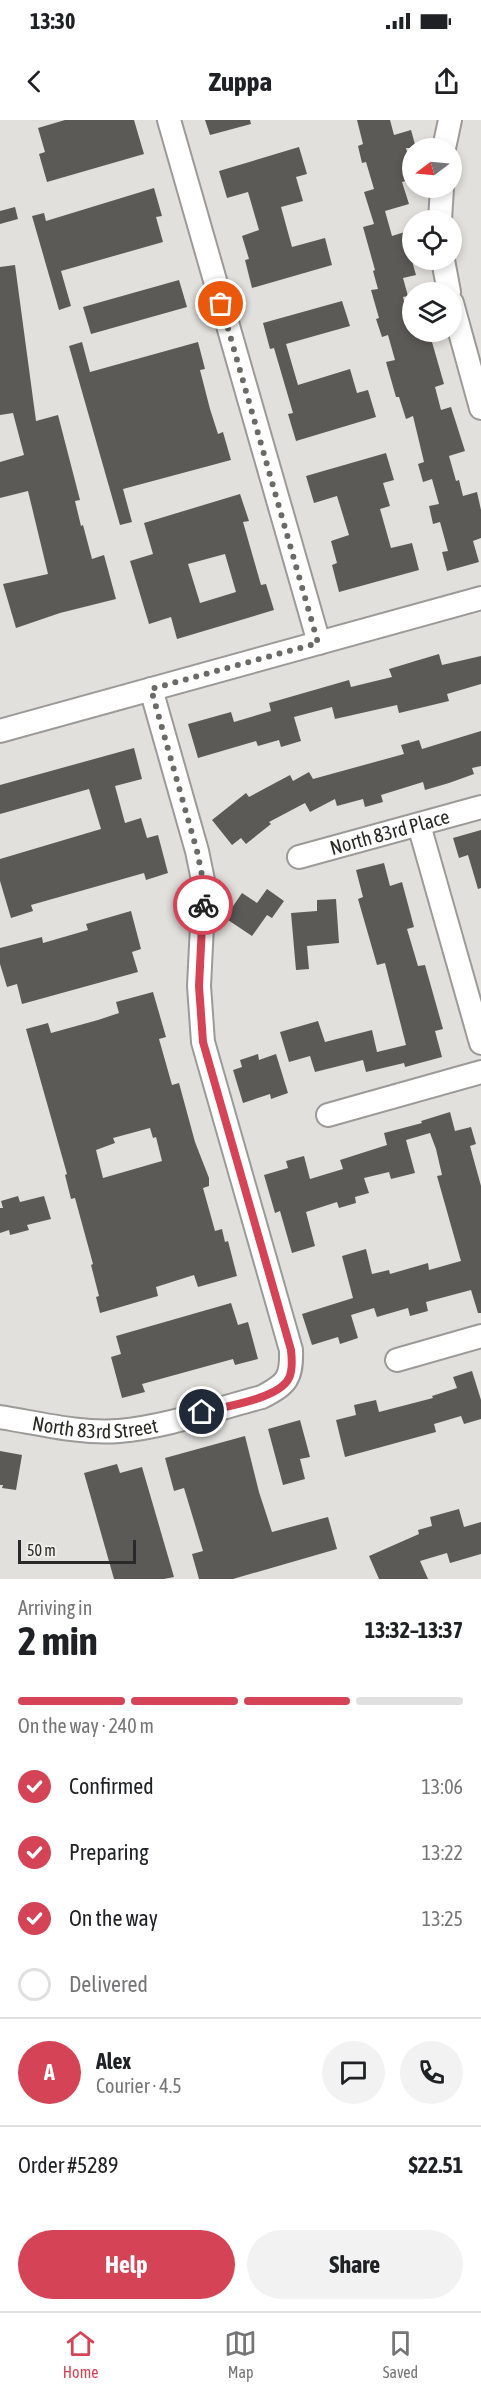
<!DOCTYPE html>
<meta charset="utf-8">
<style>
body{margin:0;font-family:"Asap Condensed",sans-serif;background:#f2f2f2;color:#202124;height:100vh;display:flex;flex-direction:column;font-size:22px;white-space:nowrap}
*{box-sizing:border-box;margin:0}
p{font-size:20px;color:#757577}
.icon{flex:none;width:33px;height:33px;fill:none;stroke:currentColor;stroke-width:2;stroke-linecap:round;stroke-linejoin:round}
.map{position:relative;height:1459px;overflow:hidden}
.details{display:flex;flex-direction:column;background:#fff;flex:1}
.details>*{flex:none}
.needle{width:39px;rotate:254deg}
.buttons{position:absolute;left:402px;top:18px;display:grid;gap:12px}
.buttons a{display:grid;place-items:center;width:60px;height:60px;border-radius:50%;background:#fff;box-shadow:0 3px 9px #0003;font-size:30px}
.scale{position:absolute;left:18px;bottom:15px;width:118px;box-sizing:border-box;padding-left:6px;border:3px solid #2a2a28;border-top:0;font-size:16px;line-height:21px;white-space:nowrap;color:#2a2a28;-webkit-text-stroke:4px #efeeea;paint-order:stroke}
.pin{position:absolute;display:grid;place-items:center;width:51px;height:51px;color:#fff;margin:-26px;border:3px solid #fff;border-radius:50%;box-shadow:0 2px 6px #0007}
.courier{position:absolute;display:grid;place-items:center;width:60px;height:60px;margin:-30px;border:4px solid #d54456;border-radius:50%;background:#fff;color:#222;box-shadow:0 2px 8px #0007}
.overview em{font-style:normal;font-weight:700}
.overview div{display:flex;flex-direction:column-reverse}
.overview{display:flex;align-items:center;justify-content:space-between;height:102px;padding:0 18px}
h1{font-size:39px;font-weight:700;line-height:45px}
.bar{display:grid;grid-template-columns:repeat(4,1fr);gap:9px 6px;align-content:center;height:72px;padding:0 18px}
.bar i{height:8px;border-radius:4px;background:#e0e0e0}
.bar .current{background:#d54456}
.bar p{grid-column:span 4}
.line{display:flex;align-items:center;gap:15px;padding:0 18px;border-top:2px solid #e0e0e0}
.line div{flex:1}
.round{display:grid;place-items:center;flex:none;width:63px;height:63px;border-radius:32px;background:#f2f2f2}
ol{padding:0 18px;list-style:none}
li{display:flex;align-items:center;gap:18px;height:66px}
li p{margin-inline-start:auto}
li .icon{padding:6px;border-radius:50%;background:#d54456;color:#fff;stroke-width:4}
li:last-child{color:#757577}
li i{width:33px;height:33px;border:3px solid #e0e0e0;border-radius:50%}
.primary-button{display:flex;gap:12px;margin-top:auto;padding:12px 18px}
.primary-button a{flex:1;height:69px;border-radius:36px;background:#d54456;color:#fff;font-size:24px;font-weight:700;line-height:69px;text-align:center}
.primary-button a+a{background:#f2f2f2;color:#202124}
.status{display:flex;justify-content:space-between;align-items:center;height:42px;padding:0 30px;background:#fff;direction:ltr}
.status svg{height:16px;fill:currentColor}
header{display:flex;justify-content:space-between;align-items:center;height:78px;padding:0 18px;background:#fff;font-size:27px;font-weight:700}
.tabs{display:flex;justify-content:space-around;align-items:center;height:84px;border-top:2px solid #e0e0e0;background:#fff;font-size:16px;color:#757577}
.tabs a{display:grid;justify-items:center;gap:3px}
.tabs .current{color:#d54456}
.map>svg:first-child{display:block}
.building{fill:#5c5a57;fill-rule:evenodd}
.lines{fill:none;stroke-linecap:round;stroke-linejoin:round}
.minor-casing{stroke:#9b9a96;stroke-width:26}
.minor{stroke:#fff;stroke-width:22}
.done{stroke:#6a6a67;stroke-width:6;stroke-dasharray:0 10.8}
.route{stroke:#d54456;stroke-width:8}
.labels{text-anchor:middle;stroke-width:6;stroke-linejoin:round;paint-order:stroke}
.street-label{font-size:20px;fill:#2a2a28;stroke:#efeeea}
</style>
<div class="status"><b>13:30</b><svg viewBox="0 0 49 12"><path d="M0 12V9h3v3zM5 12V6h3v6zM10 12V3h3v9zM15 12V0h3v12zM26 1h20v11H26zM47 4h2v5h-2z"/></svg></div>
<header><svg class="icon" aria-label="back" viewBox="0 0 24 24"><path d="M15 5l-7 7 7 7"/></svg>Zuppa<svg class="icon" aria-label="share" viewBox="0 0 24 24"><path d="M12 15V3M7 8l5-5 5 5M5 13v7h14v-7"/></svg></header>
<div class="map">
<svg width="481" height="1459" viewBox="0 0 481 1459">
<rect width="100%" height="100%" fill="#e2e0dc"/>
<g class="building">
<polygon points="65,0 134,0 144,34 47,62 39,34 45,32 38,8"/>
<polygon points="205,0 250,0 251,4 210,15"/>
<polygon points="357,0 390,0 394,15 411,10 416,28 406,28 412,50 412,59 402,62 409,84 385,91 392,116 408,111 412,127 412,141 416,155 403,158 408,176 403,177 412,212 446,212 447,217 432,222 444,264 435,267 441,290 451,287 465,331 449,336 456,361 459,360 463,376 477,372 481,390 481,418 473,421 479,442 447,451 442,432 448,431 440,402 433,404 429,386 439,384 432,359 423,362 418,344 424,342 413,296 406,299 399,277 396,277 386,242 395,240 388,215 382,217 376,199 379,198 371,170 378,169 373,151 375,150 363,107 374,104 364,72 374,69 366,42 362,43 358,26 363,24"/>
<polygon points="299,27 307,54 296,57 303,81 281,87 292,127 325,118 332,145 252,168 245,140 249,139 242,116 259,110 248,72 227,78 219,51"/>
<polygon points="154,68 162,96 156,97 163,122 61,151 71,186 59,190 32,96 44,93 46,101"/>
<polygon points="15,87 18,99 0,104 0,91"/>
<polygon points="15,145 36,301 58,295 80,380 75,381 81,406 83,405 92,439 104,435 116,479 60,493 16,508 3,464 48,454 28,371 0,378 0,342 24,335 13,293 0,295 0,147"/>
<polygon points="179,160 187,187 91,214 83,187"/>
<polygon points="342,181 350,206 286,224 298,265 350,249 357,273 368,270 376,297 296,321 288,294 293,293 274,228 270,229 263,203"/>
<polygon points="82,222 90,252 198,222 205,249 200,250 210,289 218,314 223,312 231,340 123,369 132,402 120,405 69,226"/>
<polygon points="386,333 394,360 383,363 390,386 380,389 391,428 412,423 419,450 339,472 332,445 337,443 331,421 349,415 337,376 314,383 306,356"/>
<path d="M240,374L249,401L243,402L261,465L266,464L274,490L177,519L171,497L149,504L130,441L153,434L144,403ZM225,434L236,472L200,483L188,444Z"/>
<polygon points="439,534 442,545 481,536 481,564 447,574 449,581 399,593 397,585 335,599 332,587 294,597 301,621 281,627 279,620 258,626 256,621 198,638 188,604 231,592 234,602 271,591 269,583 349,560 351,567 392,557 389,549"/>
<polygon points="481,611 481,646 472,648 474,654 449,663 425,670 423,662 381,675 383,682 365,687 363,679 337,686 335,679 310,692 305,683 269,702 271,704 246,724 241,718 232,725 212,700 246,673 249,677 290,655 293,661 309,652 313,659 404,634 401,625 419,620 422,629"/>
<polygon points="134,628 142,659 115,666 125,703 141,698 147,718 158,715 168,753 146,760 144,753 31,785 33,791 11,798 0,761 0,739 101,709 89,669 0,694 0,665"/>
<polygon points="481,710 481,768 478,769 468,735 459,738 453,718"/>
<polygon points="384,743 390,766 402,762 414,807 407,809 418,846 425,845 443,909 435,911 442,937 405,947 404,943 366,952 363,940 315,952 310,936 289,942 280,912 318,901 325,922 372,910 377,932 406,925 385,843 377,845 358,779 363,777 356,750"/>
<polygon points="267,769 284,781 272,798 267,795 252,816 225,798 242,773 257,783"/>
<polygon points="336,779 339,823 307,826 309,849 296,850 291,793 317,791 317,780"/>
<polygon points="131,791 141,829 132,832 138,852 22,884 17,864 7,867 0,844 0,828 42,817 43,823 88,810 86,804"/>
<path d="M153,872L166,917L159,919L172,965L179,963L195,1022L209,1058V1066L203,1068L215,1111L222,1109L225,1122L228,1121L237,1156L198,1167L194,1155L156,1167L158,1176L100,1193L96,1177L99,1176L91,1145L93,1144L75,1078L71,1079L65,1055L67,1054L26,909L48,903L51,913L98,900L119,893L116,882ZM150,1008L153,1018L156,1017L162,1041L103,1058L96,1030L115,1023L113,1018Z"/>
<polygon points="258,934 259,940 276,934 288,973 271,979 270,974 243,983 233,950 242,947 240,940"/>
<polygon points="450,992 455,1011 471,1007 476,1024 470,1026 481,1066 481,1193 478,1193 471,1170 426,1182 428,1191 410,1196 408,1188 377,1197 374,1188 351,1195 358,1218 340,1224 338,1217 312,1225 302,1194 353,1178 342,1136 366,1129 372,1154 389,1150 390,1154 428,1143 429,1150 461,1141 437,1056 442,1055 436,1029 430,1013 406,1020 415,1053 391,1059 389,1052 364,1058 369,1073 355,1077 356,1083 339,1088 337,1082 306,1092 315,1126 292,1133 280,1091 275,1093 264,1055 288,1048 286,1041 304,1036 310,1059 343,1049 340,1040 387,1025 384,1013 422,1003 421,1001"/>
<polygon points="18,1076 20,1082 44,1076 51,1099 27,1105 29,1110 10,1115 9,1110 0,1113 0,1088 3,1088 1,1081"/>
<polygon points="231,1183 238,1205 248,1202 258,1239 235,1245 233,1239 142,1264 145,1272 122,1278 111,1237 121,1234 116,1216"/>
<polygon points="472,1251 481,1280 481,1299 464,1304 461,1296 434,1304 436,1312 345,1337 336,1300 356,1295 354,1285 376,1280 379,1292 433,1278 432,1276 457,1268 453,1257"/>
<polygon points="300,1300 310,1337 300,1339 305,1359 283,1365 268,1309"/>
<polygon points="245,1316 259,1372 272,1412 328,1397 337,1429 233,1459 199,1459 192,1434 203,1431 184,1368 174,1371 165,1338"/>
<polygon points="0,1331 22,1335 16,1370 2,1368 3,1365 0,1365"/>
<polygon points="117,1344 120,1353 142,1347 174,1457 164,1459 114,1459 84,1353"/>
<polygon points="459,1389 464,1407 481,1402 481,1434 450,1443 447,1433 420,1441 428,1459 379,1459 369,1436 419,1414 418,1410 432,1406 430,1397"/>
</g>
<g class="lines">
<g class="minor-casing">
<g id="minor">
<polyline points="169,0 319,523"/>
<polyline points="444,28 450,0"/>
<polyline points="440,100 442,68"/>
<polyline points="443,140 449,172"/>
<polyline points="452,183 481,288"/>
<polyline points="0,611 481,478"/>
<polyline points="419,705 481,923"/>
<path id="s1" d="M299,737L481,687"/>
<polyline points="328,995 481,952"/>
<polyline points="397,1240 481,1216"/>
<path id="s2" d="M0,1297C38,1303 80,1314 119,1311C166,1307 216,1289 262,1277C287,1264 292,1258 291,1230L203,922L199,866L204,765L197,731L151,569"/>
</g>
</g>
<use href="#minor" class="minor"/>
</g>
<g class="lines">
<polyline class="done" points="203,785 204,765 197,731 151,569 318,523 221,184"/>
<path class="route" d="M202,1292C223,1287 279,1279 289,1258C293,1250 292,1239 291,1230L203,922L199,866L203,785"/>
</g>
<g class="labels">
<g class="street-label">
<text dy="7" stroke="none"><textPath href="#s1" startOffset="94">North 83rd Place</textPath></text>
<text dy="7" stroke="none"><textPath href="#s2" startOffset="96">North 83rd Street</textPath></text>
</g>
</g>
</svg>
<div class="buttons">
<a><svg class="needle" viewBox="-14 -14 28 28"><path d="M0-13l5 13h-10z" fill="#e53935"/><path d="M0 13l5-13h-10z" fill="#757577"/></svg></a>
<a><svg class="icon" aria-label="locate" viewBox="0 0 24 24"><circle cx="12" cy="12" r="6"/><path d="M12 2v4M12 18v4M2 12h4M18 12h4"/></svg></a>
<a><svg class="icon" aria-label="layers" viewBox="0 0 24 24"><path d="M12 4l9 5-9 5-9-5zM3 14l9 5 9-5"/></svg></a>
</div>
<div class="scale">50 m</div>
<div class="pin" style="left:221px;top:184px;background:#ea580c"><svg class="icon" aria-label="bag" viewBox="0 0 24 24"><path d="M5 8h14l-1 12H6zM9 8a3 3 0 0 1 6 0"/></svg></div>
<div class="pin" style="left:202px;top:1292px;background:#1f2937"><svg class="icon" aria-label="home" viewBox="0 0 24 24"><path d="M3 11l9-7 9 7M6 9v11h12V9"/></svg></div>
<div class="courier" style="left:203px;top:785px"><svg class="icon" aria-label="bike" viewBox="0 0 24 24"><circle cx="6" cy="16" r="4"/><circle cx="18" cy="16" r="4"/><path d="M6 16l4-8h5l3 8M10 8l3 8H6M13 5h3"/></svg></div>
</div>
<section class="details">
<div class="overview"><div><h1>2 min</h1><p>Arriving in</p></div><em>13:32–13:37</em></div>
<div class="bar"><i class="current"></i><i class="current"></i><i class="current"></i><i></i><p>On the way · 240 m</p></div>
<ol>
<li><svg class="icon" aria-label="check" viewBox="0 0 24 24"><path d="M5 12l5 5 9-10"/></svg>Confirmed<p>13:06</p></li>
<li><svg class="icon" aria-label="check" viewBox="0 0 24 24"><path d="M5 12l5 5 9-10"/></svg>Preparing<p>13:22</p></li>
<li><svg class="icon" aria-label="check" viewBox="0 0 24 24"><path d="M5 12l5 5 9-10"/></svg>On the way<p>13:25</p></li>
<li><i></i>Delivered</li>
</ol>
<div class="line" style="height:108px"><b class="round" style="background:#d54456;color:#fff">A</b><div><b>Alex</b><p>Courier · 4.5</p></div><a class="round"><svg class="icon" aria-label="chat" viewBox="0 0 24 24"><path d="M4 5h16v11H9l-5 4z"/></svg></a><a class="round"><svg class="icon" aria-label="phone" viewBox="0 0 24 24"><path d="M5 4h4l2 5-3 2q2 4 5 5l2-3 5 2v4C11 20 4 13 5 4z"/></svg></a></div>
<div class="line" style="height:78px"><div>Order #5289</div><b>$22.51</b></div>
<div class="primary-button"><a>Help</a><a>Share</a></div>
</section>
<nav class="tabs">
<a class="current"><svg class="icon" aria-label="home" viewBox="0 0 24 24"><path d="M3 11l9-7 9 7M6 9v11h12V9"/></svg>Home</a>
<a><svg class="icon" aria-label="map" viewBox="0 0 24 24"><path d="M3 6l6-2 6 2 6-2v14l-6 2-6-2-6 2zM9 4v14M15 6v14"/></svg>Map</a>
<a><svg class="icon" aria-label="saved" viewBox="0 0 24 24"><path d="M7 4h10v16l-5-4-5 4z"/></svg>Saved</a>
</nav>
